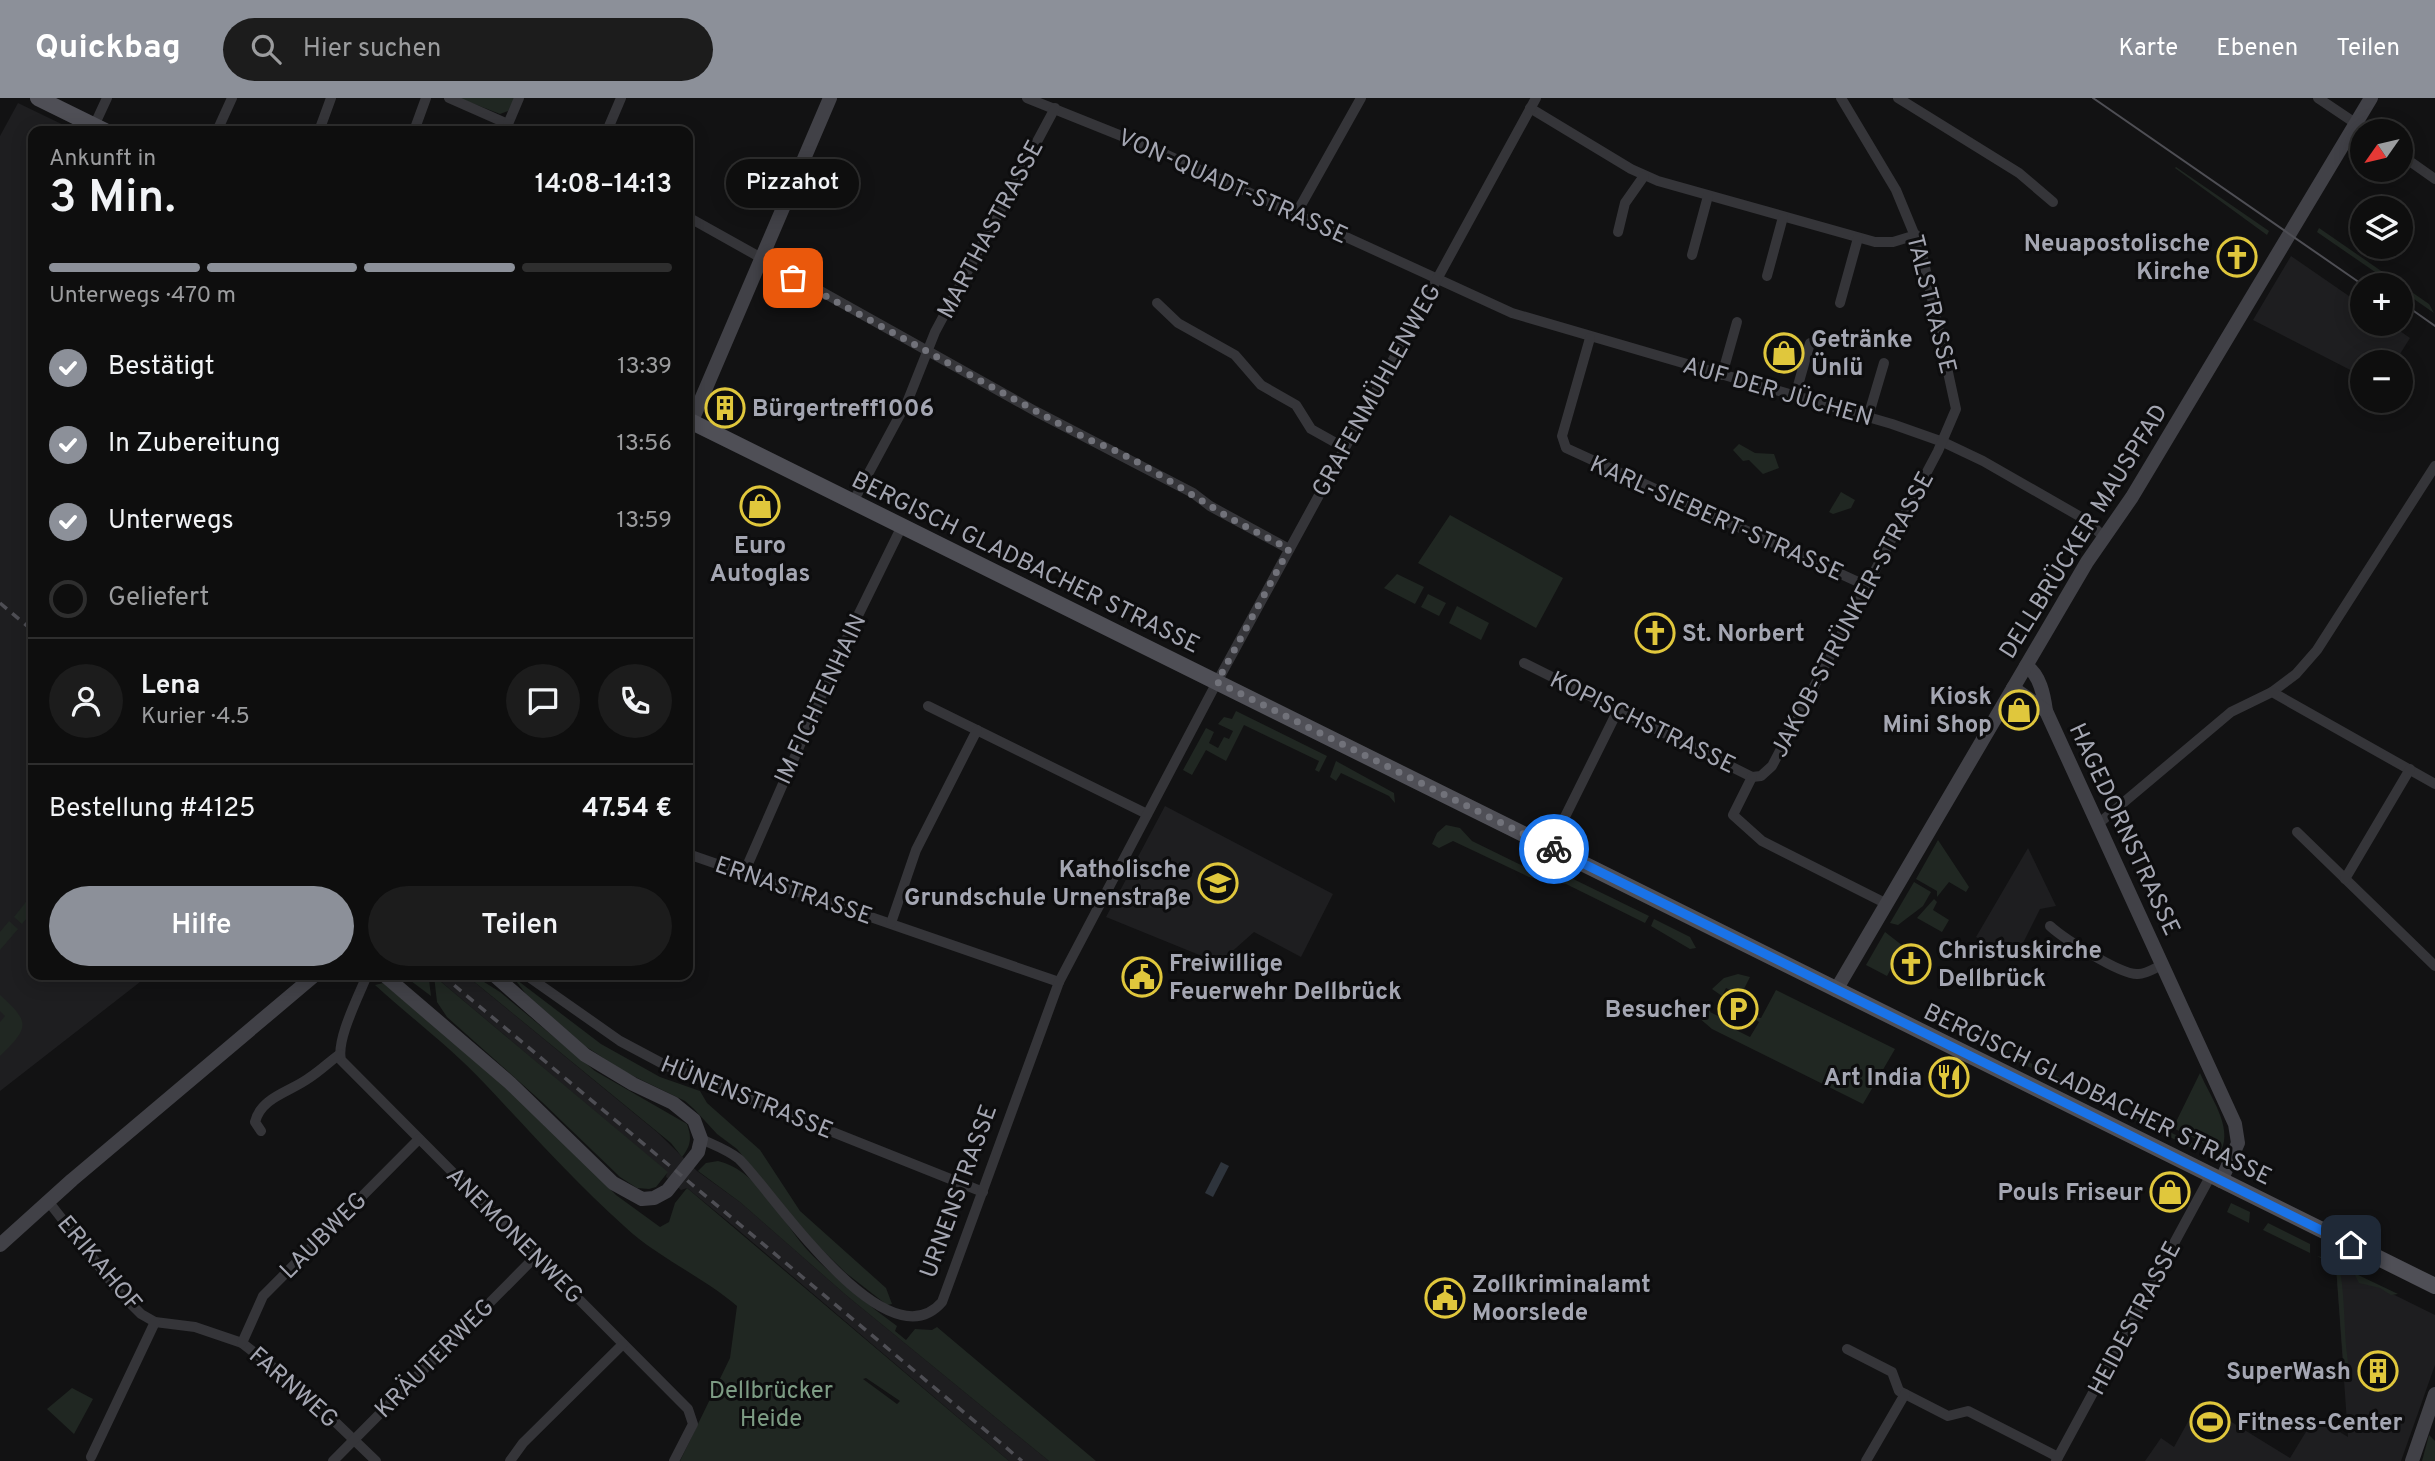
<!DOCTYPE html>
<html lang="de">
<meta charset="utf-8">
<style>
body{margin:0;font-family:Overpass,sans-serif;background:#1c1c1c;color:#f1f3f6;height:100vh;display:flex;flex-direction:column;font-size:26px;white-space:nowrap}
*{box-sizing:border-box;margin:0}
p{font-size:23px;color:#9b9c9e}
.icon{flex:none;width:38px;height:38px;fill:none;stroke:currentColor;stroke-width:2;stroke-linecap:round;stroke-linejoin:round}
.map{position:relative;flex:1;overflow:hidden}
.drawer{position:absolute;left:28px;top:28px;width:665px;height:854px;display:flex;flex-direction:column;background:#0e0e0e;border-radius:14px;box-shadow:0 4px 18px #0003,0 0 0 2px #2e2e2e}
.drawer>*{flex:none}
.needle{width:46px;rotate:236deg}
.buttons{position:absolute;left:2350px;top:21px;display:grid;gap:14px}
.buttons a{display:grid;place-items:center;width:63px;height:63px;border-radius:50%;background:#0e0e0e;box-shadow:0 4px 18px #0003,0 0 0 2px #2e2e2e;font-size:35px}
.pin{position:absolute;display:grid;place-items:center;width:60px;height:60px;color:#fff;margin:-30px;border-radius:14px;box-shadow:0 4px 10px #0006}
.courier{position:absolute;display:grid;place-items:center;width:70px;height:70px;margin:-35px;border:5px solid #1a73e8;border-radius:50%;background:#fff;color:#222;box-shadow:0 2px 9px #0007}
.bubble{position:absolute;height:49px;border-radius:24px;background:#0e0e0e;box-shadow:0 4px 18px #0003,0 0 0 2px #2e2e2e;font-size:23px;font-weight:600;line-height:49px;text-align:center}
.overview em{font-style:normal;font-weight:600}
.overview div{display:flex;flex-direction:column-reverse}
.overview{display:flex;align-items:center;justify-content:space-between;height:119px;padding:0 21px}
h1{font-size:46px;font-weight:600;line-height:52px}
.bar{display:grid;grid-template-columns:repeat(4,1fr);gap:10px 7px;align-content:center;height:84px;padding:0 21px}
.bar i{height:9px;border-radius:5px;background:#2e2e2e}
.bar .selected{background:#8c9099}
.bar p{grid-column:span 4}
.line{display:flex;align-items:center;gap:18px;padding:0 21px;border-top:2px solid #2e2e2e}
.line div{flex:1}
.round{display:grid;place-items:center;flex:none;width:74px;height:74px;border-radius:37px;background:#1c1c1c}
ol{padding:0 21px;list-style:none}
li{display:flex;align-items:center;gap:21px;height:77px}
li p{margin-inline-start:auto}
li .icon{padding:7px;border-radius:50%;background:#8c9099;color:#fff;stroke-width:4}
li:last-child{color:#9b9c9e}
li i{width:38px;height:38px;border:4px solid #2e2e2e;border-radius:50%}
.action{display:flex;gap:14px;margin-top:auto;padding:14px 21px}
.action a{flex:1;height:80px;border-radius:42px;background:#8c9099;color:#fff;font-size:28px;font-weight:600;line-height:80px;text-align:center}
.action a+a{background:#1c1c1c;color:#f1f3f6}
header{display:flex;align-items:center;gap:42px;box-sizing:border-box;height:98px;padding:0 35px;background:#8c9099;color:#fff}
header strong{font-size:33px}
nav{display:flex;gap:38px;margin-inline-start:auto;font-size:24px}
.search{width:490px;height:63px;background:#1c1c1c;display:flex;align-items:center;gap:18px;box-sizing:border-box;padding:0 24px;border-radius:38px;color:#9b9c9e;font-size:26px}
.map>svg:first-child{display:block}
.built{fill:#1e1e20}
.green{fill:#202722;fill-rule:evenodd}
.water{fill:#2e343c}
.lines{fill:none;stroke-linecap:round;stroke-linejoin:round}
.street{stroke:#353539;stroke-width:10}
.secondary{stroke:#414147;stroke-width:14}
.primary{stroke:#4f4f56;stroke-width:16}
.tram{stroke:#4e4e54;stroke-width:2}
.rail{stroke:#4e4e54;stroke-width:3.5;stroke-dasharray:9 7;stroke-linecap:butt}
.done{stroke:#71727a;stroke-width:7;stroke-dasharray:0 12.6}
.route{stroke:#1a73e8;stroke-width:9}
.labels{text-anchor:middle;stroke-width:6;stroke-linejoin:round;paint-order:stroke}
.street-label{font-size:24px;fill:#a4a6b2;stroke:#0d0d0e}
.poi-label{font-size:24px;font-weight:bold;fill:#a4a6b2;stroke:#0d0d0e;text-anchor:end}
.park-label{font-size:24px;fill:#7d9c84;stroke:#0d0d0e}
</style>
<header>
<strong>Quickbag</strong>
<div class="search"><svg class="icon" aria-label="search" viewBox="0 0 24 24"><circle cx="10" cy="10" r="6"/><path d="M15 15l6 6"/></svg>Hier suchen</div>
<nav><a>Karte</a><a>Ebenen</a><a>Teilen</a></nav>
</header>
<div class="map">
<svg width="2435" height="1363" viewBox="0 0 2435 1363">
<rect width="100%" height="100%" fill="#121213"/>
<g class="built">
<polygon points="18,5 76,33 33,33 33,877 149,877 0,993 0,38"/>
<polygon points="2291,158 2362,207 2362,226 2390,226 2410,240 2395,264 2362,264 2362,278 2253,222"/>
<polygon points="1165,708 1333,796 1301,859 1254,834 1219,865 1106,819"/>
<polygon points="2028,750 2056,808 2040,811 2016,859 1976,839"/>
<polygon points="433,877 466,877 657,1034 697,1073 740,1104 846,1197 1049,1363 1009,1363 737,1131 687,1090 681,1092 666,1079 667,1074"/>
<polygon points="2336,1168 2435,1217 2435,1267 2401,1363 2145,1363 2161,1340 2174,1349 2199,1304 2290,1360 2315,1319 2348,1339"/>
</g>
<g class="green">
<polygon points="459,0 515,0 508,13 500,16"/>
<polygon points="2176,69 2269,133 2267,137 2175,70"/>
<polygon points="2319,130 2429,206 2434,215 2401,192 2401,187 2394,187 2317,134"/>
<polygon points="1739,346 1755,355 1774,356 1779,370 1763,376 1749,362 1743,363 1733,352"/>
<polygon points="1841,394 1855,402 1851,410 1833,416 1829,414"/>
<polygon points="1450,417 1563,480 1536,530 1418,465"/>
<polygon points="1397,476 1424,489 1415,506 1384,490"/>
<polygon points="1428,496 1446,505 1439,518 1421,509"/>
<polygon points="1457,508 1489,525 1481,542 1449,525"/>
<polygon points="1236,613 1327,658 1319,674 1315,672 1319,663 1244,627 1226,663 1206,652 1192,677 1183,672 1206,630 1214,634 1209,645 1218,650 1224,639 1229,641 1233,633 1218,626 1224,619 1232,621"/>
<polygon points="1336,663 1394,695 1395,705 1389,698 1341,675 1336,683 1330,679"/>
<polygon points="1446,727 1460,730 1472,743 1523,768 1563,776 1649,818 1645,825 1566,786 1529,779 1453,743 1439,750 1432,746 1437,735"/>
<polygon points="1938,742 1969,789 1966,794 1949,784 1937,799 1937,793 1916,781"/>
<polygon points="1914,784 1931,794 1923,808 1898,827 1890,825"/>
<polygon points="33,795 33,813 22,826 14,819"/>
<polygon points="1934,801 1937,804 1933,812 1949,822 1942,834 1917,820"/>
<polygon points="1654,821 1690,839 1696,850 1690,851 1651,828"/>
<polygon points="9,823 18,831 0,852 0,834"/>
<polygon points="1885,834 1903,848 1887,878 1866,867"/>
<polygon points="1738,876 1750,879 1740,899 1747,903 1742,908 1735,904 1738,896 1726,890 1722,898 1712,891 1724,880"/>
<polygon points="403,877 424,877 429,882 431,898"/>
<path d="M466,877H473L500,894L595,973L687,1026C692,1040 691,1047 682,1059L671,1045Z"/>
<polygon points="434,878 668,1074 656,1089 649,1091 637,1090 620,1079 542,1004 447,919 437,904"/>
<polygon points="513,879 601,946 660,979 700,993 707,1005 760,1052 800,1113 886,1190 892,1206 887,1207 846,1175 810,1140 737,1051 717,1036 694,1011 685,1003 625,974 585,948 526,896"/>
<path d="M383,885L518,998L616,1097L660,1129L669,1124L675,1105L687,1090L1009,1363H680L730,1260L737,1208C702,1178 658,1160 624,1128C575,1084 531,1035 486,987C453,951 411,920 375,887ZM866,1280L900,1303L897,1306L863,1281Z"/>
<polygon points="1776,892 1895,951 1863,1006 1712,931 1698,919 1706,903 1713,906 1710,914 1726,922 1730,915 1737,919 1734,931 1750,939 1759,924 1752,919 1761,920"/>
<path d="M0,897C30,924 30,929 0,958V924L5,918L0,913Z"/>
<polygon points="1984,942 2198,1048 2196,1052 1983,946"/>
<path d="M2200,975C2210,999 2233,1028 2221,1053L2173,1030Z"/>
<path d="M718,1063C761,1073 783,1129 813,1158C839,1184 867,1206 897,1228L895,1233L906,1242L915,1231L932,1232L937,1229L1096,1363H1049L846,1197L740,1104L698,1073L706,1065Z"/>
<polygon points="2231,1105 2250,1114 2249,1125 2227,1114"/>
<polygon points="2268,1125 2310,1146 2310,1155 2263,1132"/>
<path d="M2317,1158L2338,1163C2347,1200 2342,1239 2350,1274H2344L2336,1168Z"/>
<polygon points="2354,1175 2398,1196 2391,1197 2380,1190 2359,1185"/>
<polygon points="72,1290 93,1301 74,1336 47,1311"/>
<polygon points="2429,1337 2435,1343 2435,1363 2422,1363"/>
</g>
<polygon class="water" points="1221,1064 1229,1068 1213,1099 1205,1095"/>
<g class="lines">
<g class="street">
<polyline points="449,0 508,26"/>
<polyline points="1027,0 1154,51 1512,215 1892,326 1943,344 1983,363 2086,422 2104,439"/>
<polyline points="1898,0 2019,75 2053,104"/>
<polyline points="2318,0 2367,33"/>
<polyline points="1530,10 1631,71 1658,83 1875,144 1893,144 1916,137"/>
<polyline points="94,28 107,0"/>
<polyline points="217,33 232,0"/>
<polyline points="319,33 331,0"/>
<polyline points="414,33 426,0"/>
<polyline points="508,33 508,26 519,0"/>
<polyline points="607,33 621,0"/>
<polyline points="2401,57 2435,81"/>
<polyline points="1296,116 1361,0"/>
<polyline points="688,119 1035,313 1193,395 1210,408 1289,451"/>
<polyline points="1618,134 1625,105 1644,78"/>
<polyline points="1692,157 1708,98"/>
<polyline points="1767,178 1783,119"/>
<polyline points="1157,205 1178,225 1235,257 1261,287 1296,307 1311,331 1345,350"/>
<polyline points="1840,205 1858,140"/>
<polyline points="1590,240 1562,338 1566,350 1867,488"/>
<polyline points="1722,277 1737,224"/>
<polyline points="1795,298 1810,245"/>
<polyline points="1868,319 1884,265"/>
<polyline points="853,404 908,302 935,234 1055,10"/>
<polyline points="1524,565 1752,679"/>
<polyline points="2272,594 2296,576 2317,552 2435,368"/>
<polyline points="928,608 1147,716"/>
<polyline points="1752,679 1761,678 1772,668 1938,353 1956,311 1922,155 1896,92 1841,0"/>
<polyline points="1752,679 1733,717 1762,743 1885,805"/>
<polyline points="2098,726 2231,614 2272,594 2435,686"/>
<polyline points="2297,734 2435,868"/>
<polyline points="1550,749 1618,612"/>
<polyline points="688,756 1059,884"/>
<polyline points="744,775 845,544 902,428"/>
<polyline points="2345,781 2410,671"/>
<polyline points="891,825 916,752 977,632"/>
<path d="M2050,828C2063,840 2119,876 2137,876C2145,877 2155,870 2162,867"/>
<path d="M367,877C359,898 336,941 341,962L688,1311L693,1326L674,1363"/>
<polyline points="526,877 620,943 667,968 983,1094"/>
<path d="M261,1033L255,1024C261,999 290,994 309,980C320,973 329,964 340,956"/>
<path d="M701,1041C714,1047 728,1052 739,1061C773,1094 886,1269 942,1204L1059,884L1217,584L1536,0"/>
<polyline points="48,1103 120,1195 141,1216 155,1224 195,1229 242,1245 302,1292 376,1363"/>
<polyline points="242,1245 263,1198 419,1041"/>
<polyline points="1847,1251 1892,1274 1899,1293 1905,1296 1948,1318 1968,1313 2058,1359"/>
<polyline points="91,1359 155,1224"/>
<polyline points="333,1363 536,1158"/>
<polyline points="510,1363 523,1345 623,1246"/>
<polyline points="1866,1363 1905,1296"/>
<polyline points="2056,1363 2211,1077"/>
</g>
<g class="secondary">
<polyline points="688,332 830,0"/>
<path d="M2026,568C2040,576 2044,598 2046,613L2235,1026L2238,1045L2221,1083"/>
<polyline points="2013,590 2046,613"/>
<polyline points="384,877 510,985 613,1085 642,1101 654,1100 667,1093 698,1054 701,1041 694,1022 673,1005 633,986 585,957 494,877"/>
<polyline points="1836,892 2087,464 2132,399 2371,0"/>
<polyline points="0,1147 72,1082 315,877"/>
<polyline points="2412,1363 2435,1296"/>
</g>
<g class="primary">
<polyline points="38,0 105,33"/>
<polyline points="688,322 2435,1188"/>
</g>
<g class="tram">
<polyline points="2093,0 2363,187"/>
<polyline points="2401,204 2435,228"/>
</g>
<g class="rail">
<polyline points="0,505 33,533"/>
<polyline points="442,877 1022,1363"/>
</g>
</g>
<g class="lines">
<path class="done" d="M793,180L1087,341C1132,357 1172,385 1212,409C1237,425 1263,437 1289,451L1217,584L1554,751"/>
<polyline class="route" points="1554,751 2351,1147"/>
</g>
<defs>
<g id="church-ring" transform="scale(2.0125)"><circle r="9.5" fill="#0d0d0e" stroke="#e0c73c" stroke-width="1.5"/><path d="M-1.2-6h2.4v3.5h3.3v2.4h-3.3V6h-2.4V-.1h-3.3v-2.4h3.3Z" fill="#e0c73c"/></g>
<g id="shop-ring" transform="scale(2.0125)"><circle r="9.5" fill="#0d0d0e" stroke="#e0c73c" stroke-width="1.5"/><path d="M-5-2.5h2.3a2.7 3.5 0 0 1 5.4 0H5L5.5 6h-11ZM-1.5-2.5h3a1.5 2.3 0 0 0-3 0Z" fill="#e0c73c"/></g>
<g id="building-ring" transform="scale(2.0125)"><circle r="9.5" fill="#0d0d0e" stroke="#e0c73c" stroke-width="1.5"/><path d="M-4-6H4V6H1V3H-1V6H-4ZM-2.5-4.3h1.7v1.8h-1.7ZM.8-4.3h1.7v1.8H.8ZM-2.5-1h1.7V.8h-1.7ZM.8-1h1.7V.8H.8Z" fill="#e0c73c"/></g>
<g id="school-ring" transform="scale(2.0125)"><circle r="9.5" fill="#0d0d0e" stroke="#e0c73c" stroke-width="1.5"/><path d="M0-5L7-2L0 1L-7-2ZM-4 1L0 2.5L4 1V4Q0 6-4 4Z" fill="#e0c73c"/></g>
<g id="civic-ring" transform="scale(2.0125)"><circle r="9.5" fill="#0d0d0e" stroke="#e0c73c" stroke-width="1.5"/><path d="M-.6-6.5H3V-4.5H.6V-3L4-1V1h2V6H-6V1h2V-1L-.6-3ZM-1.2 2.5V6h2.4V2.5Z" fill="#e0c73c"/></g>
<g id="parking-ring" transform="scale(2.0125)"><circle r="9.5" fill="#0d0d0e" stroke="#e0c73c" stroke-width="1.5"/><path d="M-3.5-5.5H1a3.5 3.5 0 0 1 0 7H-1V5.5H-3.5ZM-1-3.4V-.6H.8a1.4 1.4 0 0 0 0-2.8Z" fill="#e0c73c"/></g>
<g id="restaurant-ring" transform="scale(2.0125)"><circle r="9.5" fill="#0d0d0e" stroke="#e0c73c" stroke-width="1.5"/><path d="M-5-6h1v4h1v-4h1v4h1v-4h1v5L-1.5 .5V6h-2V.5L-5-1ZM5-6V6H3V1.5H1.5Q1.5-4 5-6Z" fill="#e0c73c"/></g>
<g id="stadium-ring" transform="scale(2.0125)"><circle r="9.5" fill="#0d0d0e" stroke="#e0c73c" stroke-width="1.5"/><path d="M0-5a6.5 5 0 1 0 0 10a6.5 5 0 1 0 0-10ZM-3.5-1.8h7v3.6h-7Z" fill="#e0c73c"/></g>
</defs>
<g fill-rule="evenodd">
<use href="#church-ring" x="2237" y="159"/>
<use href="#shop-ring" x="1784" y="255"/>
<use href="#building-ring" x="725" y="310"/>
<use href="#shop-ring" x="760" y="408"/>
<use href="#church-ring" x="1655" y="535"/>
<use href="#shop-ring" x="2019" y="612"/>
<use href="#school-ring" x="1218" y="785"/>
<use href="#church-ring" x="1911" y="866"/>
<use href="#civic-ring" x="1142" y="879"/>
<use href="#parking-ring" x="1738" y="911"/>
<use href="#restaurant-ring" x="1949" y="979"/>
<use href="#shop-ring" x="2170" y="1094"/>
<use href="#civic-ring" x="1445" y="1200"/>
<use href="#building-ring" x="2378" y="1273"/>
<use href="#stadium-ring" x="2210" y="1324"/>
</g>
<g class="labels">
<g class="street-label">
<text transform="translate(1233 88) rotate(24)" y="8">VON-QUADT-STRASSE</text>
<text transform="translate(990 131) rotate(-62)" y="8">MARTHASTRASSE</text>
<text transform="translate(1932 206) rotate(76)" y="8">TALSTRASSE</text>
<text transform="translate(1376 292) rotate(-61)" y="8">GRAFENMÜHLENWEG</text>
<text transform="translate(1778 293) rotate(16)" y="8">AUF DER JÜCHEN</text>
<text transform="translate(1717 420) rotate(24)" y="8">KARL-SIEBERT-STRASSE</text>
<text transform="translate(2083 433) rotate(-58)" y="8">DELLBRÜCKER MAUSPFAD</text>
<text transform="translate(1026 464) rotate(26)" y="8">BERGISCH GLADBACHER STRASSE</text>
<text transform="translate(1852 516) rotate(-62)" y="8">JAKOB-STRÜNKER-STRASSE</text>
<text transform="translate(820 601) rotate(-65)" y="8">IM FICHTENHAIN</text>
<text transform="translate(1643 624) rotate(26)" y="8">KOPISCHSTRASSE</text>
<text transform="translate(2125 731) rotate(65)" y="8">HAGEDORNSTRASSE</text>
<text transform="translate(794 792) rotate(19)" y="8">ERNASTRASSE</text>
<text transform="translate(2098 996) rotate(26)" y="8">BERGISCH GLADBACHER STRASSE</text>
<text transform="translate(747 999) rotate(22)" y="8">HÜNENSTRASSE</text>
<text transform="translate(958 1093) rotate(-70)" y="8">URNENSTRASSE</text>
<text transform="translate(323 1137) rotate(-45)" y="8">LAUBWEG</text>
<text transform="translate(515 1137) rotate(45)" y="8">ANEMONENWEG</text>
<text transform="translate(100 1165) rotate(50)" y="8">ERIKAHOF</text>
<text transform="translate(2134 1220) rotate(-62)" y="8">HEIDESTRASSE</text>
<text transform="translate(434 1260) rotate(-45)" y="8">KRÄUTERWEG</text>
<text transform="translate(294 1289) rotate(41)" y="8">FARNWEG</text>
</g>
<g class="poi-label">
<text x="2210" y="153">Neuapostolische<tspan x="2210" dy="28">Kirche</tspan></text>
<text x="1811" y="249" text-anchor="start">Getränke<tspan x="1811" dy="28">Ünlü</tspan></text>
<text x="752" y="318" text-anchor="start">Bürgertreff1006</text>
<text x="760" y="455" text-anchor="middle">Euro<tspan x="760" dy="28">Autoglas</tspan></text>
<text x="1682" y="543" text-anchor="start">St. Norbert</text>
<text x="1992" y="606">Kiosk<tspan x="1992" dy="28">Mini Shop</tspan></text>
<text x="1191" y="779">Katholische<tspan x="1191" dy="28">Grundschule Urnenstraße</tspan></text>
<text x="1938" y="860" text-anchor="start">Christuskirche<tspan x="1938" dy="28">Dellbrück</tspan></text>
<text x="1169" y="873" text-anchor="start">Freiwillige<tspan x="1169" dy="28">Feuerwehr Dellbrück</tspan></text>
<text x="1711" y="919">Besucher</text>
<text x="1922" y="987">Art India</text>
<text x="2143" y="1102">Pouls Friseur</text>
<text x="1472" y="1194" text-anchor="start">Zollkriminalamt<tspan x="1472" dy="28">Moorslede</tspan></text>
<text x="2351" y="1281">SuperWash</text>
<text x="2237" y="1332" text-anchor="start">Fitness-Center</text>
</g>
<g class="park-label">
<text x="771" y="1300">Dellbrücker<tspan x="771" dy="28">Heide</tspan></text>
</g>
</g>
</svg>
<div class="buttons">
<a><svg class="needle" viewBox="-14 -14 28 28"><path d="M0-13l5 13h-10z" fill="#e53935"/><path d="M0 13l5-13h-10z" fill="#9b9c9e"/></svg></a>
<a><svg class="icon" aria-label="layers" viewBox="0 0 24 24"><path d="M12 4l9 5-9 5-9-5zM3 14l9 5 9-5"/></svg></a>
<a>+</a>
<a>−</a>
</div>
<div class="pin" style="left:793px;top:180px;background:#ea580c"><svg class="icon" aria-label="bag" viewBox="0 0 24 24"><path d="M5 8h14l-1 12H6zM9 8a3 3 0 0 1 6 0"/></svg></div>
<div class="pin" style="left:2351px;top:1147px;background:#1f2937"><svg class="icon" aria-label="home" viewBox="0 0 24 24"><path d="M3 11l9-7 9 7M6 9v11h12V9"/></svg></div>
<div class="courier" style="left:1554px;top:751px"><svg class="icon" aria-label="bike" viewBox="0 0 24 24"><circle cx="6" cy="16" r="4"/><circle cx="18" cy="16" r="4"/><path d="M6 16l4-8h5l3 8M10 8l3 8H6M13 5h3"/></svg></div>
<div class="bubble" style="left:726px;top:61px;width:133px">Pizzahot</div>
<section class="drawer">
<div class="overview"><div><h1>3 Min.</h1><p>Ankunft in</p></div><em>14:08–14:13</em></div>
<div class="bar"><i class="selected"></i><i class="selected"></i><i class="selected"></i><i></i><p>Unterwegs · 470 m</p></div>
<ol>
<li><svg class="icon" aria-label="check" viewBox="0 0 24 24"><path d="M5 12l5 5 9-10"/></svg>Bestätigt<p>13:39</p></li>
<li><svg class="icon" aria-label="check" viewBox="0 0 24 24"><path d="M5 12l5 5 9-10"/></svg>In Zubereitung<p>13:56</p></li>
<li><svg class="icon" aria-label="check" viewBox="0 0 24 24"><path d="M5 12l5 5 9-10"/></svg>Unterwegs<p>13:59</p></li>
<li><i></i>Geliefert</li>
</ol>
<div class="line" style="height:126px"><a class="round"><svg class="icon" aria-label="person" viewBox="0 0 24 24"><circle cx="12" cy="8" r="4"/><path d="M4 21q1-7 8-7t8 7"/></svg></a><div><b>Lena</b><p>Kurier · 4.5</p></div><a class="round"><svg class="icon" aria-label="chat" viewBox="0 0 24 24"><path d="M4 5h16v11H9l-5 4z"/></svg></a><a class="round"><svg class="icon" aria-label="phone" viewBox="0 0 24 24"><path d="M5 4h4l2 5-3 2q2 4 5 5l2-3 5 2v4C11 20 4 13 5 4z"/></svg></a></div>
<div class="line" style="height:91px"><div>Bestellung #4125</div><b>47.54 €</b></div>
<div class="action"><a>Hilfe</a><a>Teilen</a></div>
</section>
</div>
